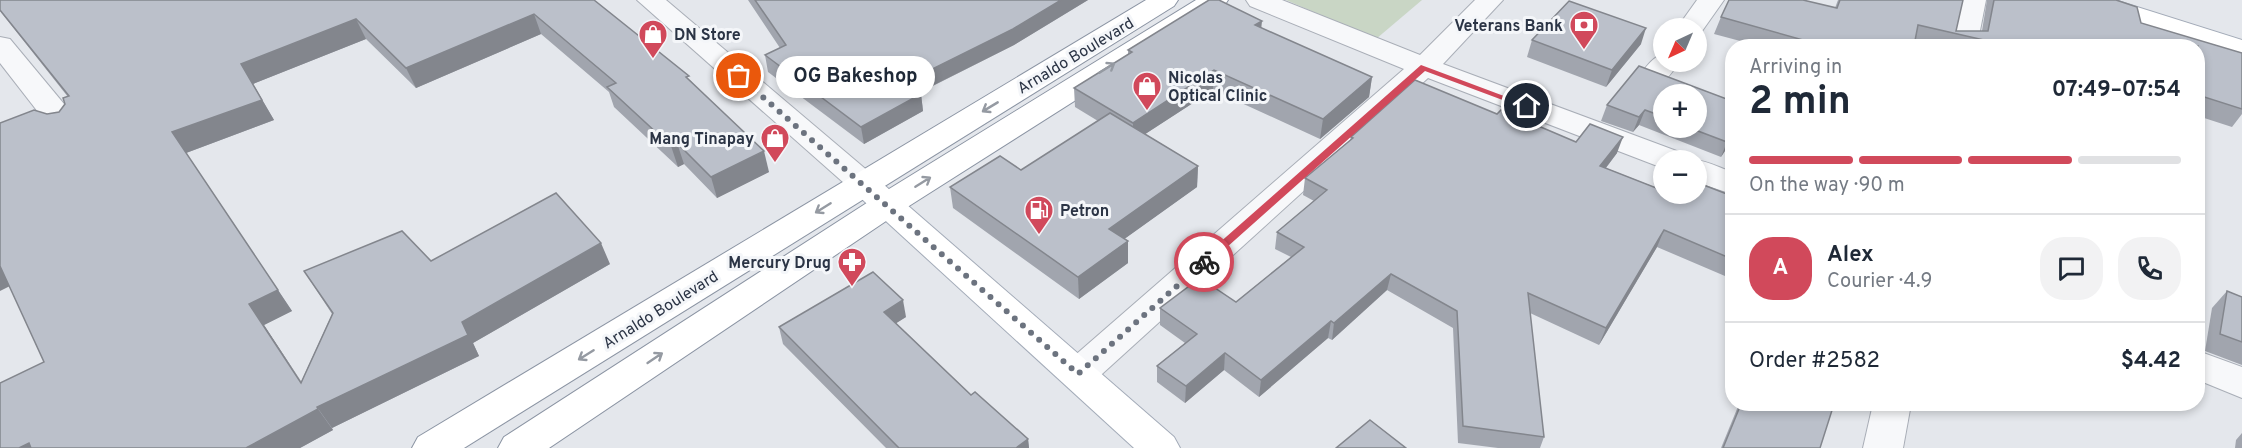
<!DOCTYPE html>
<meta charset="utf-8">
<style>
body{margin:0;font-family:Overpass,sans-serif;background:#f2f2f3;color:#1f2937;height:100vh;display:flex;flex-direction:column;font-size:22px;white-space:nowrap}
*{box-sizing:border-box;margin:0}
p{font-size:20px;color:#747a83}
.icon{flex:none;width:33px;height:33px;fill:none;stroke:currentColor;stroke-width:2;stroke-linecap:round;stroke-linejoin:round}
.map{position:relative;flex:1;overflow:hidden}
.drawer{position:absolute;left:1725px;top:39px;width:480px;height:372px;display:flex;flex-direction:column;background:#fff;border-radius:24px;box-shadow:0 3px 9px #0003}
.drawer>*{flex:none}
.needle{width:39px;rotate:224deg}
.buttons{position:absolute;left:1653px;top:18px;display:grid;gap:12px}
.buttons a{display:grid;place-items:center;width:54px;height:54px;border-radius:50%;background:#fff;box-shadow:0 3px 9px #0003;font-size:30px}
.pin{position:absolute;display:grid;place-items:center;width:51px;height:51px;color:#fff;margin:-26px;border:3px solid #fff;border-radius:50%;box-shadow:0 2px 6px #0007}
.courier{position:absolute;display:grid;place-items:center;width:60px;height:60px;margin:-30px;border:4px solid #d1495b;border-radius:50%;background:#fff;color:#222;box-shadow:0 2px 8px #0007}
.bubble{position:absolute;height:42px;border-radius:21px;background:#fff;box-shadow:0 3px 9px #0003;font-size:20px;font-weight:700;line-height:42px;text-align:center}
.headline em{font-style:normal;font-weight:700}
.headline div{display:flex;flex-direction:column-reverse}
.headline{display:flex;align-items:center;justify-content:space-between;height:102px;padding:0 24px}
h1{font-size:39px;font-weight:700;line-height:45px}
.bar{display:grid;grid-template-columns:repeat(4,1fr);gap:9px 6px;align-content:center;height:72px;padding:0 24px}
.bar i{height:8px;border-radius:4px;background:#e0e1e3}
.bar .on{background:#d1495b}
.bar p{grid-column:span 4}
.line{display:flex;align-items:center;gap:15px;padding:0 24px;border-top:2px solid #e0e1e3}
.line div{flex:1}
.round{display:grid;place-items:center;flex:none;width:63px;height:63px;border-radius:24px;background:#f2f2f3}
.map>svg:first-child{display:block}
.green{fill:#c9d6c5}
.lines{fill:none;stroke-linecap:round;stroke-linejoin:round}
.minor-casing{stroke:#a9aeb7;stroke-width:2}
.major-casing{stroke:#a3abb8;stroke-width:2}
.highway-casing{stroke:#8b94a3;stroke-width:2}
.minor{fill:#f7f8fa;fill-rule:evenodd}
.major{fill:#fff;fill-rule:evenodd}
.highway{fill:#fff;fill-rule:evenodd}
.wall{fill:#a1a5ae;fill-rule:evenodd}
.shaded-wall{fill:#83868d}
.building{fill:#bbc0ca;stroke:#83868d;stroke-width:1.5}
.oneway{stroke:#959aa2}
.route{fill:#d1495b}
.done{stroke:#6c737f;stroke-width:6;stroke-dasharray:0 10.8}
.labels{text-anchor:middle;stroke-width:6;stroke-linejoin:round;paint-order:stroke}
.poi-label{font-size:16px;font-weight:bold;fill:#2b3445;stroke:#f4f6f9;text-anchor:end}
.street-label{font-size:16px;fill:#2b3445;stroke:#f4f6f9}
</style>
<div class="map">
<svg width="2242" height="448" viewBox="0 0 2242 448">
<rect width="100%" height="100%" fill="#e4e7ec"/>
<polygon class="green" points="1286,0 1422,0 1376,39"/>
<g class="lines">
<g class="minor-casing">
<g id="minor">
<polygon points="637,0 666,0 875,177 880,184 875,191 864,194 853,191"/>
<polygon points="1246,0 1282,0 1420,55 1475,0 1503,0 1443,64 1682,153 1687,160 1664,160 1664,168 1660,167 1428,78 1091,384 1078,388 1065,384 1059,374 1065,364 1404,69 1250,6"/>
<polygon points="1697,0 1724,0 1700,34 1696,35 1696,28 1677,28"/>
<polygon points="1960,0 1986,0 1977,46 1949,46"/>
<polygon points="0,37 10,39 74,116 78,123 74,130 63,132 52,130 0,63"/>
<path d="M1664,54V62H1679C1669,77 1663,88 1643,83L1639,77C1646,67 1652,57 1664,54Z"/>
<path d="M1693,160C1706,160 1720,168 1732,172V194L1696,182V160Z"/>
<polygon points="2198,351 2242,367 2242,398 2198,380"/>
<polygon points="1873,404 1911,404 1903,448 1863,448"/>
</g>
</g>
<g class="major-casing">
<g id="major">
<polygon points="2075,0 2115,0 2242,40 2242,57 2079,6"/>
<polygon points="864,174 875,177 1174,437 1180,448 1134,448 853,191 848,184 853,177"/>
</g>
</g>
<g class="highway-casing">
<g id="highway">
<polygon points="1146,0 1178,0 1174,6 464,448 412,448 418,437"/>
<polygon points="1196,0 1228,0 1224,6 898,213 549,448 498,448 504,437 876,197"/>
</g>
</g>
<use href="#minor" class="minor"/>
<use href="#major" class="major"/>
<use href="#highway" class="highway"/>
</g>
<g class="wall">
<polygon points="0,0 594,0 691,81 769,172 717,198 684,164 678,167 614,107 609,92 541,34 416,88 366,39 253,84 274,120 186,153 292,311 264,325 301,382 332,314 304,271 431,261 610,264 473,343 479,356 332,428 333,430 300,448 0,448 44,362 47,114 59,112 65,104 68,97 0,11"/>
<polygon points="748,0 1088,0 1014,45 919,93 921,94 923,111 864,144 768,72 765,55 780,48"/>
<polygon points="1838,0 1963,0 1956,31 1982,31 1987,0 2116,0 2141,23 2242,53 2242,114 2232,127 2198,116 2198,46 1930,46 1915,43 1914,46 1759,46 1714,34 1721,17 1835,8"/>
<polygon points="1261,28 1372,77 1369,97 1320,139 1213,90 1145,134 1198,166 1197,187 1124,239 1128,263 1079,299 953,208 950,187 1021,170 1098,121 1075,107 1074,88 1128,55 1128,50"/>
<polygon points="1532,40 1641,44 1606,87 1527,57"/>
<path d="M1639,66L1732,101V140L1721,157L1639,125L1633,132L1601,121L1607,105ZM1664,94H1696V128H1664Z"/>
<polygon points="1497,114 1576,142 1617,153 1606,168 1690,201 1732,196 1732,279 1657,247 1599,345 1530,313 1544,437 1540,448 1498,448 1458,443 1453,328 1387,290 1332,340 1328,338 1259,397 1224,370 1185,403 1157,382 1157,366 1185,343 1160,325 1160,308 1236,302 1291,257 1275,249 1277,232 1314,201 1303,195 1305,178 1350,140 1351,137"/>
<polygon points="2227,291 2242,297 2242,365 2205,351 2212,308"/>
<polygon points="906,317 896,323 971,395 1028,439 1029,448 886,448 783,344 779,327"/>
<polygon points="1739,404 1834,404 1820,448 1721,448"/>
<polygon points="2242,433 2242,448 2235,448 2236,440"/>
</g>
<g class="shaded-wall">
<polygon points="1061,0 1088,0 1014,45 906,99 904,83"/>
<polygon points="534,14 541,34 416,88 406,68"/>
<polygon points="356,19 366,39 253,84 274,120 186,153 172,132 241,64"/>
<polygon points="1262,21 1260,40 1255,25"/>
<polygon points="1646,28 1641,44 1606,87 1612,70"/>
<polygon points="1214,70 1213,90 1133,142 1133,123"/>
<polygon points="1372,77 1369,97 1320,139 1323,119"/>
<polygon points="921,94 923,111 864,144 861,127"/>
<polygon points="1645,110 1639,125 1633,132 1639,117"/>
<polygon points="1732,134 1732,140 1721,157 1727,142"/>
<polygon points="1623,137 1617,153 1595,182 1600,166"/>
<polygon points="677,143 684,164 678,167 671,146"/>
<polygon points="764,151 769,172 717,198 711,177"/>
<polygon points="1198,166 1197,187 1109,250 1109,229"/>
<polygon points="1664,230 1657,247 1599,345 1606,328"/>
<polygon points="1128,241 1128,263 1079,299 1078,277"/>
<polygon points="601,243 610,264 473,343 479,356 332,428 317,407 462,322"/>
<polygon points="0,264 16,283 0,291"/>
<polygon points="1391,274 1387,290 1332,340 1334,323"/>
<polygon points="278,290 292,311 264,325 316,404 249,304"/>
<polygon points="903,300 906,317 887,329 884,312"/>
<polygon points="1331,321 1328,338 1259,397 1261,380"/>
<polygon points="1225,353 1224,370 1185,403 1186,386"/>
<polygon points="318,409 333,430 300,448 246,448"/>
<polygon points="1028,439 1029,448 1016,448"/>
<polygon points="29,443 34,448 19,448"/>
</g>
<g class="building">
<polygon points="0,0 594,0 689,76 686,77 764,151 711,177 677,143 671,146 607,87 616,83 534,14 406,68 356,19 241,64 262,100 172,132 278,290 249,304 301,383 333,313 304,271 402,231 431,261 556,193 601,243 462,322 468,335 317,407 318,409 246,448 31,448 29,443 19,448 0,448 0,383 44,362 0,266 0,123 34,110 47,114 59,112 65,104 63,98 69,96 0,10"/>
<polygon points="755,0 1061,0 1013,29 904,83 921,94 861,127 765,55 786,45"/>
<polygon points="1209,0 1219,0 1262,21 1255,25 1372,77 1323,119 1214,70 1133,123 1074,88 1132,52 1128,50"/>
<polygon points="1729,0 1803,0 1837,8 1840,0 1963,0 1956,31 1988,31 1994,0 2116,0 2137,7 2141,23 2242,53 2242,109 2198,95 2198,46 2076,46 2067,44 2067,46 1996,46 1983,43 1984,40 1918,25 1914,46 1808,46 1810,42 1721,17"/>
<polygon points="1569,1 1646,28 1612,70 1532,40"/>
<polygon points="1639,66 1732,101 1732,134 1727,142 1690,128 1696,128 1696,94 1664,94 1664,117 1645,110 1639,117 1607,105"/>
<polygon points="1415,80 1497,114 1501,110 1576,142 1590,124 1623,137 1600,166 1664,191 1664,194 1670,194 1690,201 1695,194 1696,194 1696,191 1701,184 1732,196 1732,259 1664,230 1606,328 1528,293 1544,437 1463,426 1457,311 1391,274 1334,323 1331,321 1261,380 1225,353 1186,386 1157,366 1197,334 1160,308 1200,278 1236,302 1304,247 1277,232 1327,190 1305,178 1353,138 1351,137"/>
<polygon points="1110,113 1198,166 1109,229 1128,241 1078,277 950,187 1000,156 1021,170"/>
<polygon points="873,272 903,300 884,312 971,395 975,392 1028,439 1016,448 899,448 779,327"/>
<polygon points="2227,291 2242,297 2242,342 2220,334"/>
<polygon points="1741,404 1834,404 1820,448 1723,448"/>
<polygon points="1370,420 1406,448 1336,448"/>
</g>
<defs><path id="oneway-shaft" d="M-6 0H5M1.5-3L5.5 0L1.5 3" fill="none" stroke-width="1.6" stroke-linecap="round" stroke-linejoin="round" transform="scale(1.5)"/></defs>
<g class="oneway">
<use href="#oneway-shaft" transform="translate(1107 68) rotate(-32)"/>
<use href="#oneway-shaft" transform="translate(990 107) rotate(149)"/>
<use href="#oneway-shaft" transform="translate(923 182) rotate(-32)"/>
<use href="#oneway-shaft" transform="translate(823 208) rotate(148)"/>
<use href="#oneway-shaft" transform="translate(586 355) rotate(148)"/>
<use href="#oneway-shaft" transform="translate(655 358) rotate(-34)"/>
</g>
<polygon class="route" points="1421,65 1531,106 1524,108 1425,71 1208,264 1201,264 1201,259"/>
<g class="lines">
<polyline class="done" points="739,76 1078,374 1204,262"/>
</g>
<defs>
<g id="bank-pin" transform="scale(1.5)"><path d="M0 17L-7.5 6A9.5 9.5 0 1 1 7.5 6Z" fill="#d1495b" stroke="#f4f6f9"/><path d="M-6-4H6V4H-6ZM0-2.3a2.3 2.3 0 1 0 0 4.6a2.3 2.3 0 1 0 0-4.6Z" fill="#fff"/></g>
<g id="shop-pin" transform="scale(1.5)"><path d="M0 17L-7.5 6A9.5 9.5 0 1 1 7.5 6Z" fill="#d1495b" stroke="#f4f6f9"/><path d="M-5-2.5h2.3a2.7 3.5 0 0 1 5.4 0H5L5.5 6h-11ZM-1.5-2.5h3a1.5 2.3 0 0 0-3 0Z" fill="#fff"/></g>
<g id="fuel-pin" transform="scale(1.5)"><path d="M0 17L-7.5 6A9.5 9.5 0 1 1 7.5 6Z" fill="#d1495b" stroke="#f4f6f9"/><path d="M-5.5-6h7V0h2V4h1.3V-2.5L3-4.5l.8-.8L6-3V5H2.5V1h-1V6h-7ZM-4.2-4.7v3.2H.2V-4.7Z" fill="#fff"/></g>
<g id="pharmacy-pin" transform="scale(1.5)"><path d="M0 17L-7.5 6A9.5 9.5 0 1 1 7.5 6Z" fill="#d1495b" stroke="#f4f6f9"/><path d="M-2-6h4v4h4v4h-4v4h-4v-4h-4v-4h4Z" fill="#fff"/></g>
</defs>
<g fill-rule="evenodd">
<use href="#bank-pin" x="1584" y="25"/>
<use href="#shop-pin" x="653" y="34"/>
<use href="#shop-pin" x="1147" y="86"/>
<use href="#shop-pin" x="775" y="138"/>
<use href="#fuel-pin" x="1039" y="210"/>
<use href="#pharmacy-pin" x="852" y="262"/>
</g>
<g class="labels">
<g class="poi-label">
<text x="1563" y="31">Veterans Bank</text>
<text x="674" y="40" text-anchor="start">DN Store</text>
<text x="1168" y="83" text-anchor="start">Nicolas<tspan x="1168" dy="18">Optical Clinic</tspan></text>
<text x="754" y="144">Mang Tinapay</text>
<text x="1060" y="216" text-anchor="start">Petron</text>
<text x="831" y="268">Mercury Drug</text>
</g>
<g class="street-label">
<text transform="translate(1075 55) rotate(-31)" y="6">Arnaldo Boulevard</text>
<text transform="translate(660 309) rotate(-32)" y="6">Arnaldo Boulevard</text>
</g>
</g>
</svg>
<div class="buttons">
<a><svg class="needle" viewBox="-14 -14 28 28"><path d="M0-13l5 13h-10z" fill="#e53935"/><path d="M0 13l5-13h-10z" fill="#747a83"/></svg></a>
<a>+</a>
<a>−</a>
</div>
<div class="pin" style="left:739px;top:76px;background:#ea580c"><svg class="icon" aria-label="bag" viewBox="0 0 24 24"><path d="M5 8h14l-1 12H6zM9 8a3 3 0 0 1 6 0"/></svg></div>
<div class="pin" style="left:1527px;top:106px;background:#1f2937"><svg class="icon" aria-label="home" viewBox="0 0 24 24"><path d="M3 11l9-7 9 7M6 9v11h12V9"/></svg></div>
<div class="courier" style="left:1204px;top:262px"><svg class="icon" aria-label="bike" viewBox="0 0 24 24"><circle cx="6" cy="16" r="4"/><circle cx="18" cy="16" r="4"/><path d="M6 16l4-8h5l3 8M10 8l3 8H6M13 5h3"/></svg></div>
<div class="bubble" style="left:776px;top:56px;width:159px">OG Bakeshop</div>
<section class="drawer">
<div class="headline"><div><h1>2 min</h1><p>Arriving in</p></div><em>07:49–07:54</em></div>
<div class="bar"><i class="on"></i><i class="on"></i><i class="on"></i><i></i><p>On the way · 90 m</p></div>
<div class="line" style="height:108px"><b class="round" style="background:#d1495b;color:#fff">A</b><div><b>Alex</b><p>Courier · 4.9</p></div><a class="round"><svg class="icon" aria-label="chat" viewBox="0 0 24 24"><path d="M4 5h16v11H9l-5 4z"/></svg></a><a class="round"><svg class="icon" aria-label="phone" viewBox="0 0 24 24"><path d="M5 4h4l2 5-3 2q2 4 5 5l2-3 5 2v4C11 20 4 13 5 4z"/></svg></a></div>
<div class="line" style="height:78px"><div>Order #2582</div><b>$4.42</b></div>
</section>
</div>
